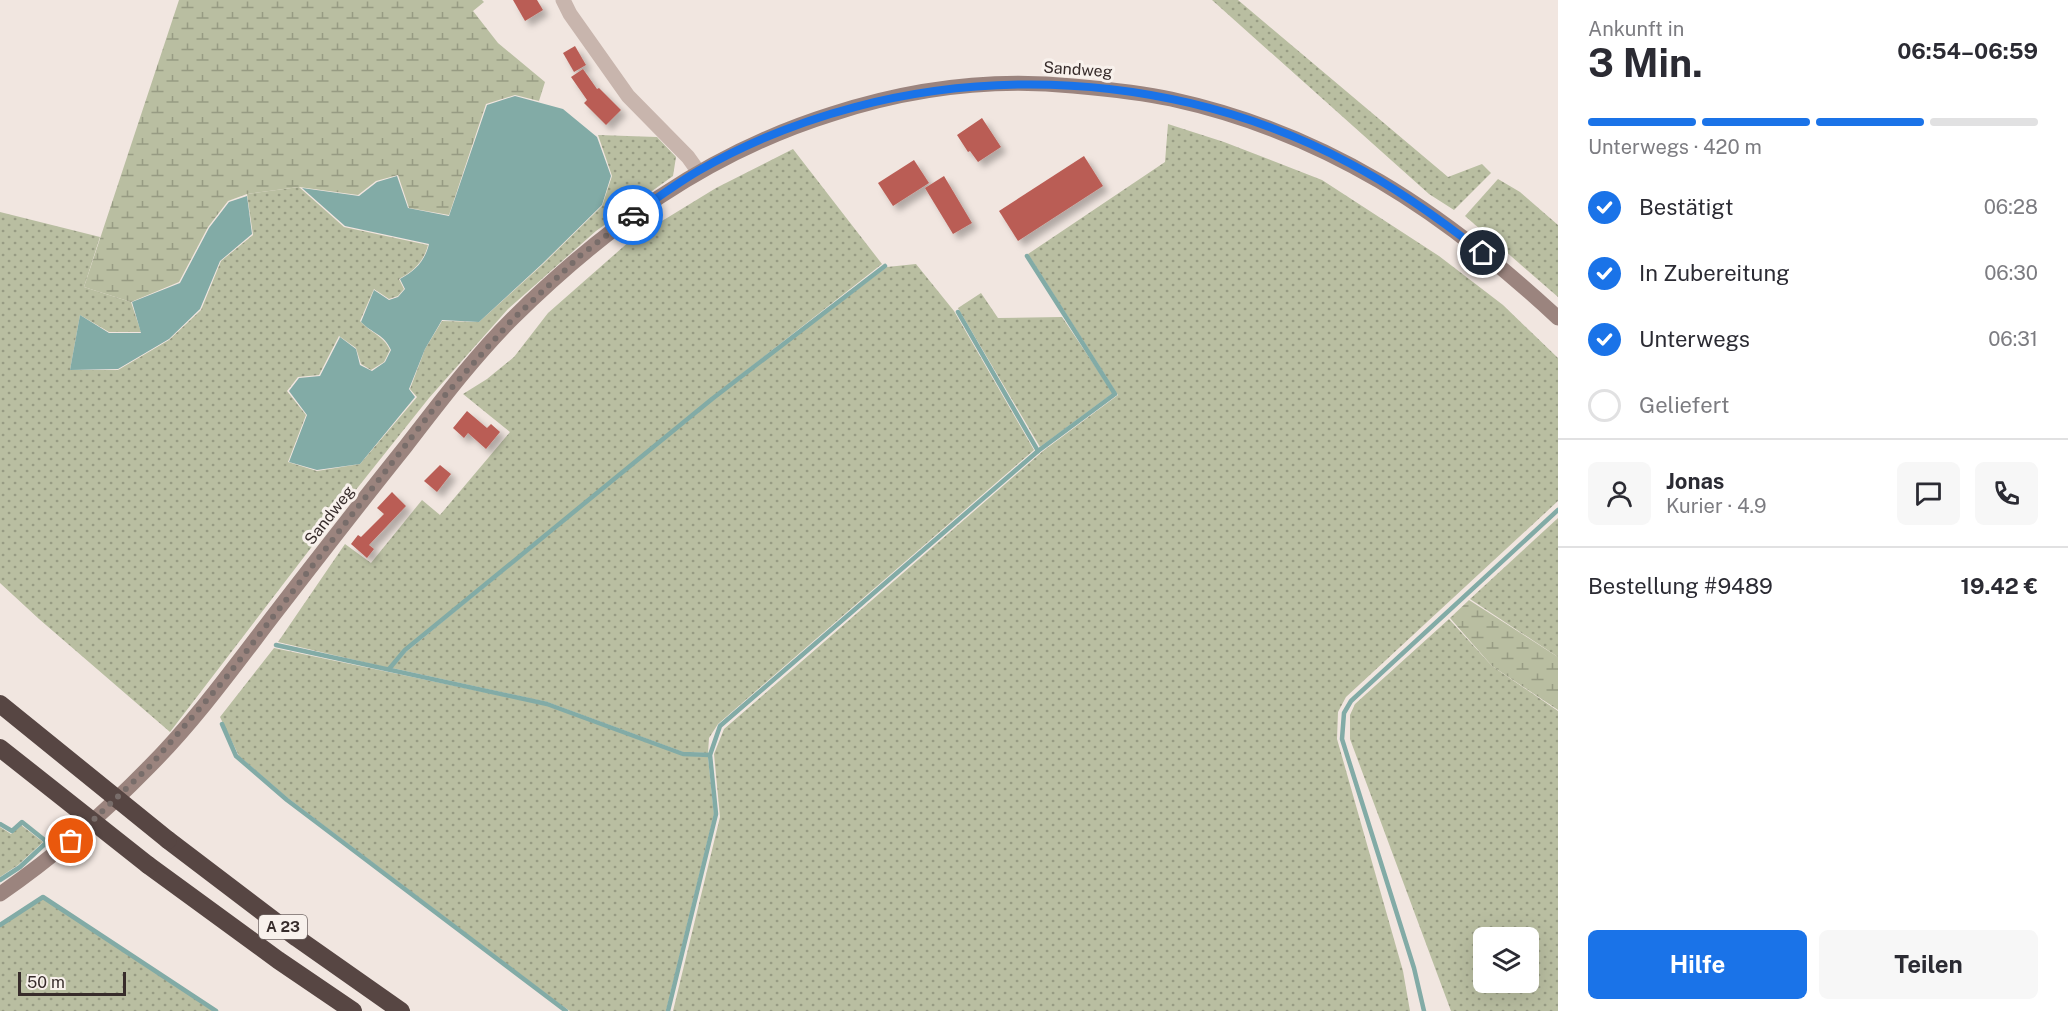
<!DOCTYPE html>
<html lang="de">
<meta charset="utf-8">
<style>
body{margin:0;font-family:"Public Sans",sans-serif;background:#f7f7f7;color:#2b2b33;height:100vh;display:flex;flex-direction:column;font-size:22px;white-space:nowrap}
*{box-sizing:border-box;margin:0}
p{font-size:20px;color:#7c7c81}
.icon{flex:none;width:33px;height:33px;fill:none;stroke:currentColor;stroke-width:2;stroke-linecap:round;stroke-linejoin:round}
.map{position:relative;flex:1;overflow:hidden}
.drawer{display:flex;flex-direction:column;background:#fff;width:510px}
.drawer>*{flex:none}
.tools{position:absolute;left:1473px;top:927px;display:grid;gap:12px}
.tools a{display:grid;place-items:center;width:66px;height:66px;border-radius:9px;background:#fff;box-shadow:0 6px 24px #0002;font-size:30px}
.scale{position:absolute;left:18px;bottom:15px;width:108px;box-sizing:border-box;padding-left:6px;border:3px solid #372c2b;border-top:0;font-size:16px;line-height:21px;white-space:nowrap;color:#372c2b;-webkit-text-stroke:4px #f8f1ec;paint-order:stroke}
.pin{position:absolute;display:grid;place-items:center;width:51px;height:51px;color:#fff;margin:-26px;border:3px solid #fff;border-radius:50%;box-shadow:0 2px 6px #0007}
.courier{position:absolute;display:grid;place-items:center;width:60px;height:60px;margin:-30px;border:4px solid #1a73e8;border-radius:50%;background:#fff;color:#222;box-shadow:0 2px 8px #0007}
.overview em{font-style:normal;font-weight:700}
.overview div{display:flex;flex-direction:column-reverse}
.overview{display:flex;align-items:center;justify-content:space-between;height:102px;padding:0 30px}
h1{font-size:39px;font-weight:700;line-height:45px}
.bar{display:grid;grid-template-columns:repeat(4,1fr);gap:9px 6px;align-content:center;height:72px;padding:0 30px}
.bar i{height:8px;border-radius:4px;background:#e1e1e2}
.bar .current{background:#1a73e8}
.bar p{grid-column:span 4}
.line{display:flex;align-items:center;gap:15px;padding:0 30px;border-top:2px solid #e1e1e2}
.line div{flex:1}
.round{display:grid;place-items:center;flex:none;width:63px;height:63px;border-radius:9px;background:#f7f7f7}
ol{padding:0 30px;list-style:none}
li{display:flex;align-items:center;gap:18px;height:66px}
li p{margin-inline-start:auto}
li .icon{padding:6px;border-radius:50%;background:#1a73e8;color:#fff;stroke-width:4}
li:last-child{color:#7c7c81}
li i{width:33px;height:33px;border:3px solid #e1e1e2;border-radius:50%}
.primary-button{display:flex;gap:12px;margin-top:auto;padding:12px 30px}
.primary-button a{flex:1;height:69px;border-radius:9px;background:#1a73e8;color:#fff;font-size:24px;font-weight:700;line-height:69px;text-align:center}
.primary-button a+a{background:#f7f7f7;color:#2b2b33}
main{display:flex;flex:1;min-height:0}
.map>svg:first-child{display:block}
.grass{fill:url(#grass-dots);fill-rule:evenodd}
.wetland{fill:url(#wetland-marsh)}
.water{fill:#82aba6}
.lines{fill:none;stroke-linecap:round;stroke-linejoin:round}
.stream{stroke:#82aba6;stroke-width:4.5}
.building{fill:#ba5d55;filter:url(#shadow)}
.street{stroke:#c8b5ad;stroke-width:15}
.secondary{stroke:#9b847e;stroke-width:15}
.highway{stroke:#574643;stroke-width:18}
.highway-bridge{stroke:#574643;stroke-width:18}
.done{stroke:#786d6a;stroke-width:6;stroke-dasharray:0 10.8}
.route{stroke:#1a73e8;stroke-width:8}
.labels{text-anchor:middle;stroke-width:6;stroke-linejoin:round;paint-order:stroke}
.shield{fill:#f8f1ec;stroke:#716765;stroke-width:1.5}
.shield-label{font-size:15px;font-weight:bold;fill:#372c2b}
.street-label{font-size:16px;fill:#372c2b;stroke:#f8f1ec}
</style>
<main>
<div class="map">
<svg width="1558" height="1011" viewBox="0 0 1558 1011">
<defs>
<pattern id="grass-dots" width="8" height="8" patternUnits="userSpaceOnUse" patternTransform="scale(1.5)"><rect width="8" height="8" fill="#b9bea1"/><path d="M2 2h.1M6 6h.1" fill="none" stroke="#979b83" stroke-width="1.8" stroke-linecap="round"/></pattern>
<pattern id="wetland-marsh" width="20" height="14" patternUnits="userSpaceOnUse" patternTransform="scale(1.5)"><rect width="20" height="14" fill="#b9bea1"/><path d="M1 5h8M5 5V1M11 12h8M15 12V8" fill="none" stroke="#979b83"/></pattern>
<filter id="shadow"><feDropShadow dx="5.5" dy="5.5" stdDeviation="3" flood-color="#0004"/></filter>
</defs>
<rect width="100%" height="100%" fill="#f1e6e0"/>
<g class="grass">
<polygon points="1212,0 1238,0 1448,177 1482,164 1491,173 1454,210 1429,194"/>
<polygon points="1168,124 1224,142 1322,180 1439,256 1503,305 1558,358 1558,501 1346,697 1338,712 1337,739 1403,971 1410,1011 673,1011 720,817 714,754 724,729 1043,451 1118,395 1028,254 1165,162"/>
<path d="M598,135L657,137L676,157L673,176L596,231L508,309L429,398L343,506L170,732L39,619L0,583V212L100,237L84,287L131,302L141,332H109L80,315L70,370H118L169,340L201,310L221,261L253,235L247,194L299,187L344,227L428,245C424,261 414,271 399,279L404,289L398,296L389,299L374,289L360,321C372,334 383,335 390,350L384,362L371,370L361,364L356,348L339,336L319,375L298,377L287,391L306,415L288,462L317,471L360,464L417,397L410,389L425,349L442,321L479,322L542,265L602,206L612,176Z"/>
<polygon points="793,149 882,264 711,398 404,650 389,668 278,642 345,544 371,563 422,500 440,515 510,432 463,394 487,379 514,357 548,313 631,240 716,188"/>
<polygon points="1498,179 1520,192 1558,225 1558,297 1465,216"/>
<polygon points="916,264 954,311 1034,450 718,724 709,738 708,753 683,752 547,702 392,668 406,652 712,400 887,267"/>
<polygon points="981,293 998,318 1062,317 1113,393 1040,447 958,308"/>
<polygon points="1558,518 1558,657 1470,599"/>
<path d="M1449,619L1492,666L1558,711V1011H1451L1350,739V715L1355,704ZM1484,938H1528V982H1484Z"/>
<polygon points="274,648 546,705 682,755 708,757 714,814 666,1011 570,1011 557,1002 289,799 239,756 220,717"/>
<polygon points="21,825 43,842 18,865 0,877 0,827 11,834"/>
<polygon points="42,898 214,1011 0,1011 0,926"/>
</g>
<g class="wetland">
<polygon points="179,0 482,0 484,2 473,11 498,43 545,82 539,101 515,95 486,104 449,215 409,208 398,175 376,181 358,195 299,187 247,194 228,201 208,227 179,282 131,302 84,287"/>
<polygon points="1469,600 1558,657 1558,710 1492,666 1450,618"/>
</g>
<g class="water">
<path d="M515,96L563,109L597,137L611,176L602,205L542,264L479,322L442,320L425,349L409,389L415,397L360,464L317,470L289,462L307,415L289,391L299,378L320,376L340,337L356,349L360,365L372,371L385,362L391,350C384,334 373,334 361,322L374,290L389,300L398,297L405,289L400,279C415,271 425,261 429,244L345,226L302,188L359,196L377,182L397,176L408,208L449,216L487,105Z"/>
<polygon points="247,196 252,234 220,261 200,309 169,339 118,369 70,370 80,315 109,333 141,333 132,302 180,283 209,228 229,202"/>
</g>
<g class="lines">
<g class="stream">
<polyline points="1027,256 1115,394 1038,451"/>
<polyline points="276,645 547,704 683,754 710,755"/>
<polyline points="389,669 405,650 712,399 885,266"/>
<polyline points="222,724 236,756 287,800 566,1011"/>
<polyline points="0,824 12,831 22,822 47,842 20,867 0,880"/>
<polyline points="0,925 43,897 216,1011"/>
<polyline points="668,1011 716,814 710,755 720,726 1038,451 958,312"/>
<polyline points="1424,1011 1414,968 1342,739 1344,713 1351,701 1558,510"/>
</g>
</g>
<g class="building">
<polygon points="513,0 537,0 543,10 525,21"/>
<polygon points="575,46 586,65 574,72 563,53"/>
<polygon points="583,69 597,89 599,88 621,110 606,125 584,103 587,100 571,77"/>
<polygon points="982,118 1001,147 978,162 970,151 968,152 957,135"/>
<polygon points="1084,156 1103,186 1018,241 999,211"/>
<polygon points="914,160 929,183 893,206 878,183"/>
<polygon points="944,176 972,223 953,234 925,188"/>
<polygon points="467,411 487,428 491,424 500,432 486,449 468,433 464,438 453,428"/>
<polygon points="440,465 451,474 437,492 424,481"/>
<polygon points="392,492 406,506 369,545 374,549 367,558 351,544 358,535 361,537 384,514 377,508"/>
</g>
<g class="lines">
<polyline class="street" points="563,0 570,14 628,96 688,157 698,171"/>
<path class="secondary" d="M0,894C54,857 103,814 149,767C195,721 234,667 273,616C317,559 361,502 406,446C440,402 474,357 513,318C605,227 707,153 832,114C909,89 992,78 1073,86C1106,89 1139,92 1171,99C1326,133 1443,211 1558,318"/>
<g class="highway">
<polyline points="168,840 297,938 401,1011"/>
<polyline points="148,865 278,960 353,1011"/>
</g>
<g class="highway-bridge">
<polyline points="0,704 168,840"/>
<polyline points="0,748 148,865"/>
</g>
</g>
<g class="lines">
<polyline class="done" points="71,841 150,766 225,679 439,402 511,321 581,255 633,215"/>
<path class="route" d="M633,215C654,200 676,184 698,171C895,58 1149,56 1349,163C1397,188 1441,220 1483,253"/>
</g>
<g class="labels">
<rect class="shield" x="259" y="915" width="48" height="24" rx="4.5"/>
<g class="shield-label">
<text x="283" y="932">A 23</text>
</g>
<g class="street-label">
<text transform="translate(1078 69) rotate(4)" y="6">Sandweg</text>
<text transform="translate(329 515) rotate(-52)" y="6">Sandweg</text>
</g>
</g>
</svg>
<div class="tools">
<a><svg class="icon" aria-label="layers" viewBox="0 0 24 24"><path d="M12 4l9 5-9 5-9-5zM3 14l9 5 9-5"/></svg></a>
</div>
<div class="scale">50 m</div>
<div class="pin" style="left:71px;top:841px;background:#ea580c"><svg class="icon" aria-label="bag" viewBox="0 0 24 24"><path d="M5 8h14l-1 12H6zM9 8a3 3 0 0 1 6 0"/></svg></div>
<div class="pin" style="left:1483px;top:253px;background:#1f2937"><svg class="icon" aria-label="home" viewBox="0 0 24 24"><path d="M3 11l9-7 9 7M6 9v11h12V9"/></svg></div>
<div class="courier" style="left:633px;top:215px"><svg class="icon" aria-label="car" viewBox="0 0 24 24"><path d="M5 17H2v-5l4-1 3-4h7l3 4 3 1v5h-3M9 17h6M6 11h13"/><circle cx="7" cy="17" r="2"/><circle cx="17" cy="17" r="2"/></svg></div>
</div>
<section class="drawer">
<div class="overview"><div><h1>3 Min.</h1><p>Ankunft in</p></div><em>06:54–06:59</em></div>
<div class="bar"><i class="current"></i><i class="current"></i><i class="current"></i><i></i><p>Unterwegs · 420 m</p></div>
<ol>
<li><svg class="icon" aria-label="check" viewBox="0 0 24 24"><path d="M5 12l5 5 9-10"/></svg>Bestätigt<p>06:28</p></li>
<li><svg class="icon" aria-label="check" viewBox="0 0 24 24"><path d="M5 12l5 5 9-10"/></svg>In Zubereitung<p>06:30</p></li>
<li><svg class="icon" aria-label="check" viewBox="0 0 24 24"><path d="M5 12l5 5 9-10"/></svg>Unterwegs<p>06:31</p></li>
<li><i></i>Geliefert</li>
</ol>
<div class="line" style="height:108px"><a class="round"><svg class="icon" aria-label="person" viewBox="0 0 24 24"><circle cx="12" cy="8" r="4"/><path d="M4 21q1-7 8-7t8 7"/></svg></a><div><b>Jonas</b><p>Kurier · 4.9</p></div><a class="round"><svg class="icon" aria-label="chat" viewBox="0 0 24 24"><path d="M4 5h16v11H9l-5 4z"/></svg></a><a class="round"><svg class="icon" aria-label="phone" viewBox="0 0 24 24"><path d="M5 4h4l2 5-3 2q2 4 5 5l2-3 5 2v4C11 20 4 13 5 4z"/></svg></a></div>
<div class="line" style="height:78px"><div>Bestellung #9489</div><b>19.42 €</b></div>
<div class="primary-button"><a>Hilfe</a><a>Teilen</a></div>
</section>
</main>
